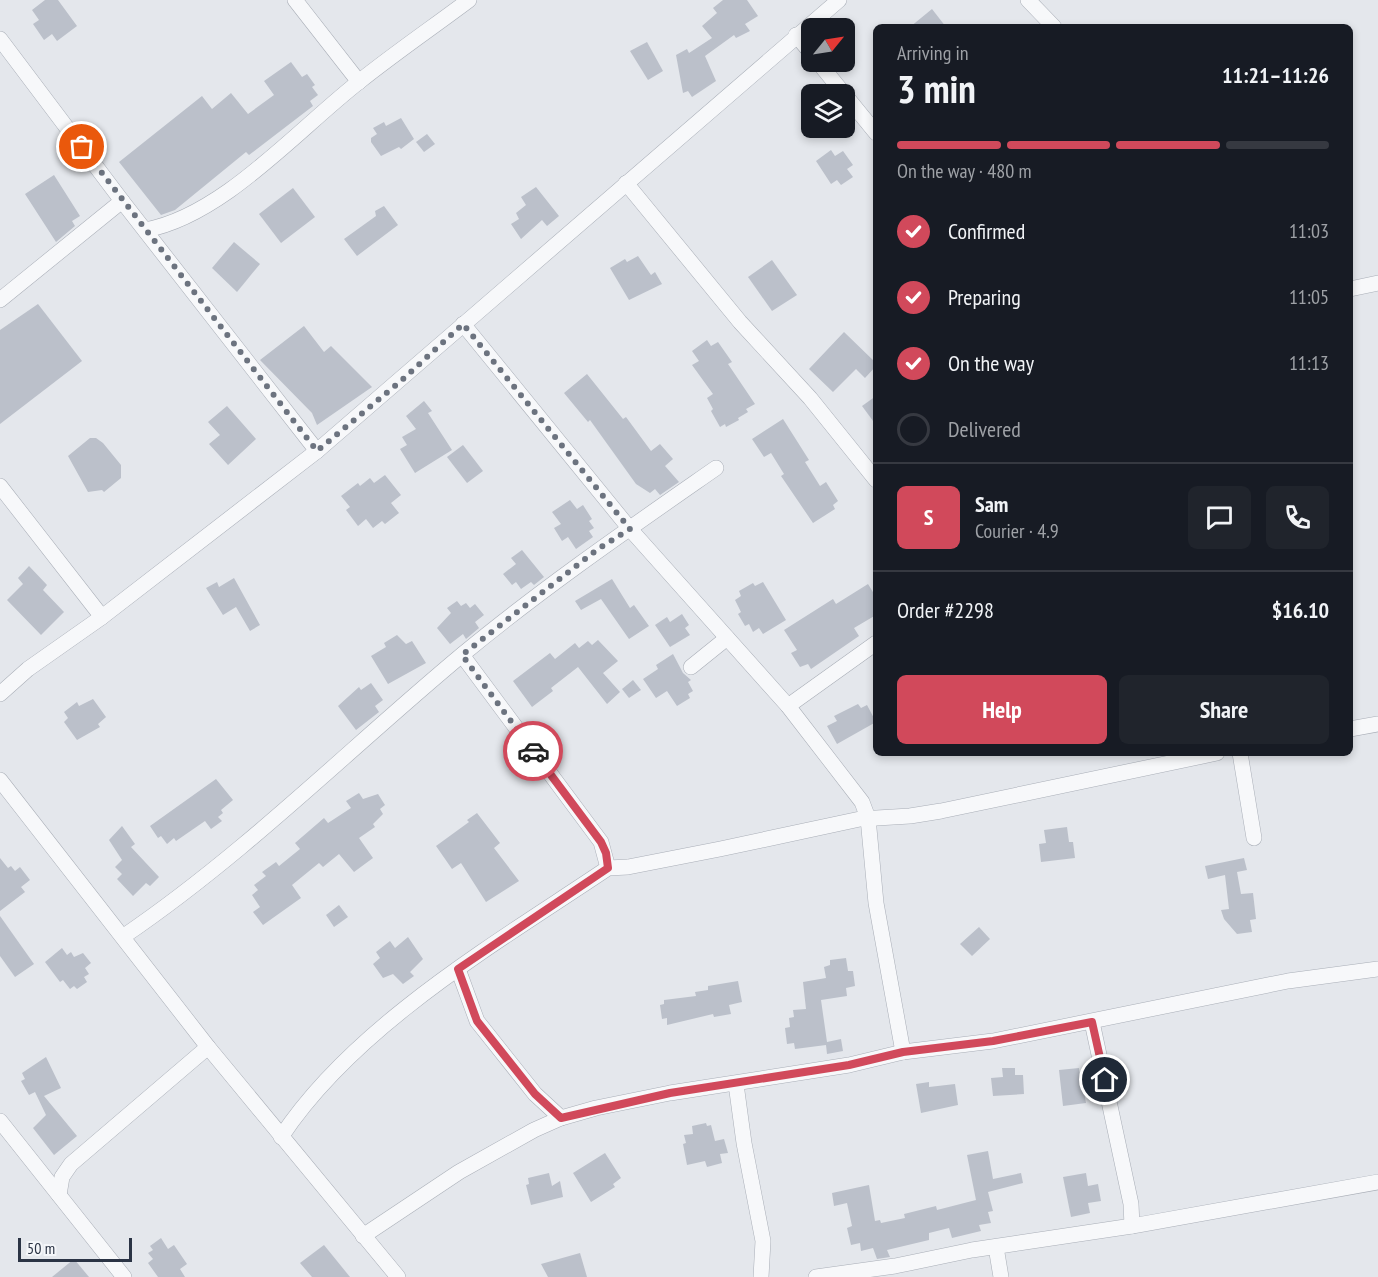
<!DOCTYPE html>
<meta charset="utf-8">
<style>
body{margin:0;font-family:"PT Sans Narrow",sans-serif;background:#20242c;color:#f1f3f6;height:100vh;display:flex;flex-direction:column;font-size:22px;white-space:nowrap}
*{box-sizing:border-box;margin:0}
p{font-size:20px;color:#9ea1a6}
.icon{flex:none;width:33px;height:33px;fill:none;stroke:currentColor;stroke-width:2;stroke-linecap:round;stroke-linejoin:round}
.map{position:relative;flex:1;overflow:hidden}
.panel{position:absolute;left:873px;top:24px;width:480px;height:732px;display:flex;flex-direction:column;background:#171b24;border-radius:9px;box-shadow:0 3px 9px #0003}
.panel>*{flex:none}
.needle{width:39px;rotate:60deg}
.controls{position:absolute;left:801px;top:18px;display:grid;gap:12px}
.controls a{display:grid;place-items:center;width:54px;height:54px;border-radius:9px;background:#171b24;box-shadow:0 3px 9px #0003;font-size:30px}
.scale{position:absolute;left:18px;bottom:15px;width:114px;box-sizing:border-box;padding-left:6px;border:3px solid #2b3445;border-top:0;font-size:16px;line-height:21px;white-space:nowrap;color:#2b3445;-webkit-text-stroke:4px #f4f6f9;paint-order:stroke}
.pin{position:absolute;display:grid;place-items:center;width:51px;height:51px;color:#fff;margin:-26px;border:3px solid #fff;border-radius:50%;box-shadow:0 2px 6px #0007}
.courier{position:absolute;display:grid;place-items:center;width:60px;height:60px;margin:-30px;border:4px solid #d1495b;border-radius:50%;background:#fff;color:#222;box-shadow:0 2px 8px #0007}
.headline em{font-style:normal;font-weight:700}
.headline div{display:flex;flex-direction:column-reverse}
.headline{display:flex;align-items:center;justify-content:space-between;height:102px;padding:0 24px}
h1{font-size:39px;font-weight:700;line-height:45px}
.bar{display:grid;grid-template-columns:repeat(4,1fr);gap:9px 6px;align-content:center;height:72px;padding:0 24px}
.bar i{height:8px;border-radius:4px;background:#363941}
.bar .on{background:#d1495b}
.bar p{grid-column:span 4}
.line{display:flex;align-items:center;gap:15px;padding:0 24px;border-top:2px solid #363941}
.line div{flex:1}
.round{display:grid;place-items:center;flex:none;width:63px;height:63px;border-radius:9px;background:#20242c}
ol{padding:0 24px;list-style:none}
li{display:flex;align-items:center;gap:18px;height:66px}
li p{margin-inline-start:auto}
li .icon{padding:6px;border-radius:50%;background:#d1495b;color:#fff;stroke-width:4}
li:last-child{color:#9ea1a6}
li i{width:33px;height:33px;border:3px solid #363941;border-radius:50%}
.cta{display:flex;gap:12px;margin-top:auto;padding:12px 24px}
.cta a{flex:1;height:69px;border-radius:9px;background:#d1495b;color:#fff;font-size:24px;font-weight:700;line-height:69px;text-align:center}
.cta a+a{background:#20242c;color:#f1f3f6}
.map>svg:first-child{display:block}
.building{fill:#bbc0ca}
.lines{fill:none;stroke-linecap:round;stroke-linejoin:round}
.minor-casing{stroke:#a9aeb7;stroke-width:16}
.minor{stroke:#f7f8fa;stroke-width:15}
.done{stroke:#6c737f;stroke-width:6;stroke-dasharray:0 10.8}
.route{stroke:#d1495b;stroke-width:8}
</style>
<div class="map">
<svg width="1378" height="1277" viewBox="0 0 1378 1277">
<rect width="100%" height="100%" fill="#e4e7ec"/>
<g class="building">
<polygon points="45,0 58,0 77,26 57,41 52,34 44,40 33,24 39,20 32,10"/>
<polygon points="723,0 747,0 758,16 745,24 750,31 736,38 734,35 705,56 716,81 692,97 688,91 683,93 676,55 687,49 689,53 712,38 702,26 717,13 713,8"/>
<polygon points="932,9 946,27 910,27"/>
<polygon points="647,42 663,71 648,80 630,51"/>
<polygon points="291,62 302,77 307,74 315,85 312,87 318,95 310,101 313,106 249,155 246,152 175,210 161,215 119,162 202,96 212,109 231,93 248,114 274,95 264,81"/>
<polygon points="401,118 414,139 401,149 399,147 381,156 371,142 371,138 377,134 373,128 384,122 386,126"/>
<polygon points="427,134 435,144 424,152 416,142"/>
<polygon points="831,150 835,156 843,151 853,165 847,169 853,177 841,185 837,180 831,184 816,161"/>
<polygon points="54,175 80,216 72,221 75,226 56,242 25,194"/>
<polygon points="536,187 559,216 547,226 542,220 521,239 511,224 519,219 516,213 526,205 521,197"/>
<polygon points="293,188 315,217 281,243 259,214"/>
<polygon points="384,206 398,225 357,256 344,239 376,216 375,211"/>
<polygon points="234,242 260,264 237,292 212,268"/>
<polygon points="638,256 651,275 655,272 662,284 629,300 610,268 625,259 627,262"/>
<polygon points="772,260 797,295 772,311 748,277"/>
<polygon points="38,304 82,361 0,424 0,330"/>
<polygon points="304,326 324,352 331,346 372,387 317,425 312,413 260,360"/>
<polygon points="844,332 876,363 876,366 865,378 856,369 833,392 809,369"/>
<polygon points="707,340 711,346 718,342 732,362 728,364 755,404 746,409 748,412 738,418 739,420 726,427 725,424 720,427 711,411 713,409 707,398 713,394 692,365 699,361 692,351"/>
<polygon points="587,374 623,419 626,417 651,451 660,444 673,459 665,466 679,482 660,495 655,489 650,493 636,484 590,420 588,422 564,393"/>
<polygon points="876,396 876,425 862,406"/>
<polygon points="424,401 432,411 428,413 452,450 415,473 400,449 407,445 402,437 416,429 406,416"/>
<polygon points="227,406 256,439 228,465 209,444 220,435 208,422"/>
<polygon points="783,419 809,460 805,462 820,486 826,482 838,501 833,505 835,509 813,523 781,476 784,474 771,453 764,457 752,439"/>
<polygon points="90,438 96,438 103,443 121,465 121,478 104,492 102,490 88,492 68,456"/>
<polygon points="463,445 483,471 467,483 447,457"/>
<polygon points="385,475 401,495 391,503 399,513 385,524 382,521 373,528 366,519 358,526 346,510 350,507 341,496 358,483 360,486 370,478 374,483"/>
<polygon points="570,500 577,509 583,505 592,519 589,521 594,528 589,531 593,537 576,549 568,537 562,541 554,528 561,524 552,512"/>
<polygon points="522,550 544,577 534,585 531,582 521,589 516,582 512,585 503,574 516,564 511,558"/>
<polygon points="29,566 47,585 43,590 64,612 41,635 7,600 23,584 18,578"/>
<polygon points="234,578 260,625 250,631 236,607 223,615 206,588 217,582 219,587"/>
<polygon points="612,579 630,608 634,605 649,626 629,639 601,599 581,610 575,601"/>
<polygon points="763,582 786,620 763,634 759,628 753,632 749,624 745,626 738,614 741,612 735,600 741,596 739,591 753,583 755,586"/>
<polygon points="868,584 876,597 876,615 854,628 859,636 811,669 808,664 800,667 791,653 797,650 784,630 833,599 836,604"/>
<polygon points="457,601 461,606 466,603 470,608 475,604 484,615 475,622 479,628 466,639 463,634 450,644 437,628 451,613 447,608"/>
<polygon points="682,614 689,625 685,628 690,635 670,647 655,625 667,617 670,622"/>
<polygon points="397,635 406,644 412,641 426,663 388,684 371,656 386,647 384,643"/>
<polygon points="598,640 618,661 603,673 620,692 607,704 578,667 551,688 553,691 532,707 513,681 550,653 555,659 575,643 579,648 588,641 592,645"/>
<polygon points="673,654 683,673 691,680 688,682 693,691 688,694 690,698 677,706 667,691 656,698 643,679 658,669 656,665"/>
<polygon points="633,680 641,690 629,698 622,689"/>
<polygon points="371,683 383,700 375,706 379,712 356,730 338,706 359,687 361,690"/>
<polygon points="93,699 106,717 98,724 100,727 77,740 64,722 68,718 64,712 77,702 79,706"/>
<polygon points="858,704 861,708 867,705 876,722 837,744 827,726 837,721 834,716"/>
<polygon points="216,779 233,800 221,810 223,813 218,817 222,821 211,829 205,821 176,841 174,838 167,844 161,836 158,838 150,826"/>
<polygon points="359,793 363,799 378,794 385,805 380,809 383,814 373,824 375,827 359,838 373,858 354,872 339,854 323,867 319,863 292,885 301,898 263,925 253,912 260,907 252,895 258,890 254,885 266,876 262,872 276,862 279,866 300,849 295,843 324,818 328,823 351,808 346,801"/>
<polygon points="477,813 500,843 494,848 519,881 486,902 461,863 452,869 436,846 469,822 467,820"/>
<polygon points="122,826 135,844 131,847 159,877 150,886 146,883 133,896 117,879 122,874 115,867 122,860 109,840"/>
<polygon points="1067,827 1069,842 1073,842 1075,858 1041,862 1039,844 1046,843 1044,830"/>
<polygon points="0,858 8,868 11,866 15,871 20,867 30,880 21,887 25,892 0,911"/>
<polygon points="1244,858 1247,870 1237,872 1241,894 1253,893 1256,919 1250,920 1252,932 1237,934 1224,919 1221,910 1229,909 1225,875 1208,879 1205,866"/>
<polygon points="339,905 348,917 334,927 326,915"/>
<polygon points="0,916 34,964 15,977 0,956"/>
<polygon points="979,927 990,939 972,956 960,944"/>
<polygon points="408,937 423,959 410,972 414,976 403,984 393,974 383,978 373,964 380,958 376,952 390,941 395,948"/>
<polygon points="62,948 67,955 71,952 74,957 83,953 91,963 85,968 89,974 84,977 87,982 77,989 74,986 70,989 63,980 60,982 45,962"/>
<polygon points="846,958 848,971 853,971 855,986 846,988 847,996 821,1000 827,1042 841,1039 843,1051 827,1054 826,1045 795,1049 794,1043 787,1044 785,1028 790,1027 789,1018 794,1017 793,1010 806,1009 803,982 826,978 824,967 830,965 830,960"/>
<polygon points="738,981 742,1002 729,1005 731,1014 714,1017 713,1014 667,1025 667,1018 662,1019 660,1005 664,1004 664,1000 696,996 695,992 708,990 708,986"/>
<polygon points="46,1057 61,1088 44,1096 77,1136 54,1155 33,1128 46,1115 35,1092 29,1095 21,1081 25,1079 22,1073"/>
<polygon points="1002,1068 1015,1068 1015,1075 1023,1075 1024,1094 993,1096 991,1078 1003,1077"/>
<polygon points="1079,1068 1080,1079 1087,1078 1088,1092 1084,1092 1086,1103 1063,1106 1059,1070"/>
<polygon points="929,1082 929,1087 955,1084 958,1105 921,1113 916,1084"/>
<polygon points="706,1123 707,1126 711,1125 715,1141 724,1139 728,1153 720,1154 722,1163 707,1167 705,1161 687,1165 683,1144 686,1143 684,1135 693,1134 692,1126"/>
<polygon points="988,1151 993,1179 1021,1173 1023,1183 988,1192 993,1211 988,1212 991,1223 979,1225 981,1231 952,1238 949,1228 929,1233 929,1240 887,1250 890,1257 877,1259 873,1248 861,1251 860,1243 851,1245 847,1228 852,1226 847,1203 834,1206 832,1193 869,1185 875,1221 880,1220 881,1223 905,1218 904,1214 936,1206 937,1210 976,1200 967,1155"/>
<polygon points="605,1153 621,1178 613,1184 615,1187 591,1202 573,1173"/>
<polygon points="549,1173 552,1186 560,1181 563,1197 531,1205 526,1185 529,1184 528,1178"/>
<polygon points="1086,1173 1088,1186 1098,1184 1101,1201 1088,1203 1090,1213 1071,1217 1063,1177"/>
<polygon points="161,1238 168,1249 174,1245 187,1264 180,1269 185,1277 158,1277 148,1263 153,1259 148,1253 153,1250 150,1246"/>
<polygon points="324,1245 350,1277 312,1277 300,1263"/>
<polygon points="580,1253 587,1277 548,1277 541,1264"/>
<polygon points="74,1259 89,1277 52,1277"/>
</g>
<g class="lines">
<g class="minor-casing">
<g id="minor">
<polyline points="295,0 359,82"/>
<polyline points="1028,0 1054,27"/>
<polyline points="796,35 812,54"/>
<polyline points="0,39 122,201 317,451"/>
<polyline points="818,62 876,133"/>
<polyline points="626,183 740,322 810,398 876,480"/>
<path d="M145,230C223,216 298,129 360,81C395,53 433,27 469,0"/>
<polyline points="1350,289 1378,283"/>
<polyline points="0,300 122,201"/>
<polyline points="463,324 630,529 788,706 862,802 868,818 876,903 903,1052"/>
<polyline points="0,486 102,617"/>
<polyline points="462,655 601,842 608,868"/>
<polyline points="691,667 727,638"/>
<polyline points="0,694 28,669 102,617 317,451 839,0"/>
<polyline points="788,706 876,643"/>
<polyline points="1350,729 1378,724"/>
<polyline points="1240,753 1254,838"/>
<polyline points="0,780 208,1047 398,1277"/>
<path d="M124,936C246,853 350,748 463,654C544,587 630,528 716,468"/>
<polyline points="458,969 477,1021 535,1094 561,1118"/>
<polyline points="1092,1022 1131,1204 1132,1226"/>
<polyline points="736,1084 744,1143 763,1241 761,1277"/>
<polyline points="0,1121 124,1277"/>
<path d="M281,1137C355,1025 498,942 608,868L628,867L720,849L860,819L910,816L941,811L1217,753"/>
<polyline points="59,1195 62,1177 71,1164 208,1047"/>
<polyline points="363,1236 459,1172 534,1130 561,1118 596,1108 670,1093 849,1065 903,1052 993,1041 1288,981 1378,969"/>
<polyline points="996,1247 1001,1277"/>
<polyline points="816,1277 895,1266 972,1250 1132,1226 1378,1182"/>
</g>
</g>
<use href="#minor" class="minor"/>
</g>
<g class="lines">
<polyline class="done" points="82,147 317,451 402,380 463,324 630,529 598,549 462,655 533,751"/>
<polyline class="route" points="533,751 601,842 606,853 608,868 458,969 477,1021 535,1094 561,1118 670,1093 849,1065 903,1052 993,1041 1092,1022 1105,1080"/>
</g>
</svg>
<div class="controls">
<a><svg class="needle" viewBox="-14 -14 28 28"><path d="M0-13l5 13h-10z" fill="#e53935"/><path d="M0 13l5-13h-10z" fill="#9ea1a6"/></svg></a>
<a><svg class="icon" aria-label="layers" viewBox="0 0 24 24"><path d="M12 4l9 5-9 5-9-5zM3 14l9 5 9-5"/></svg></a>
</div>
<div class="scale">50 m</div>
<div class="pin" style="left:82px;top:147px;background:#ea580c"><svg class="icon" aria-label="bag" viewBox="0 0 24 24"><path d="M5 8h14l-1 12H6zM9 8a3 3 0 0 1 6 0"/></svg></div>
<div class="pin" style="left:1105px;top:1080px;background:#1f2937"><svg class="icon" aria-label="home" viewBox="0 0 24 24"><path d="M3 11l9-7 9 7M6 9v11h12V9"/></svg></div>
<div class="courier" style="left:533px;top:751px"><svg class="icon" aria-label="car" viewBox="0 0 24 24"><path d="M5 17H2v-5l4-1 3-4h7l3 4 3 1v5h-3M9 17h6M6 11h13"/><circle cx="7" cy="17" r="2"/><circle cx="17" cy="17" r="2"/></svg></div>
<section class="panel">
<div class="headline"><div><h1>3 min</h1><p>Arriving in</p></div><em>11:21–11:26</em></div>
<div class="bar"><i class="on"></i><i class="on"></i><i class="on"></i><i></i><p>On the way · 480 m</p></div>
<ol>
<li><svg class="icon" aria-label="check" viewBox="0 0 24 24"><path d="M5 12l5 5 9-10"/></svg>Confirmed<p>11:03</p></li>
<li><svg class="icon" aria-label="check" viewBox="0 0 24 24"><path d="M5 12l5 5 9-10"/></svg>Preparing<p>11:05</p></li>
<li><svg class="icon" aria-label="check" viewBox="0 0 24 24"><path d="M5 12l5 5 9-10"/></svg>On the way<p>11:13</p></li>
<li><i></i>Delivered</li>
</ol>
<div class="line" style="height:108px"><b class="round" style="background:#d1495b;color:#fff">S</b><div><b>Sam</b><p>Courier · 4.9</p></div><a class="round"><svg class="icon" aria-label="chat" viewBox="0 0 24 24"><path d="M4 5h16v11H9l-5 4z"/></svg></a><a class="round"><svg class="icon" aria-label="phone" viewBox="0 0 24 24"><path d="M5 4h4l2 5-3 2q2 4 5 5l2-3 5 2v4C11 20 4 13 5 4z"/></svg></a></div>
<div class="line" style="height:78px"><div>Order #2298</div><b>$16.10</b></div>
<div class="cta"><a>Help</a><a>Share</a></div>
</section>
</div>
